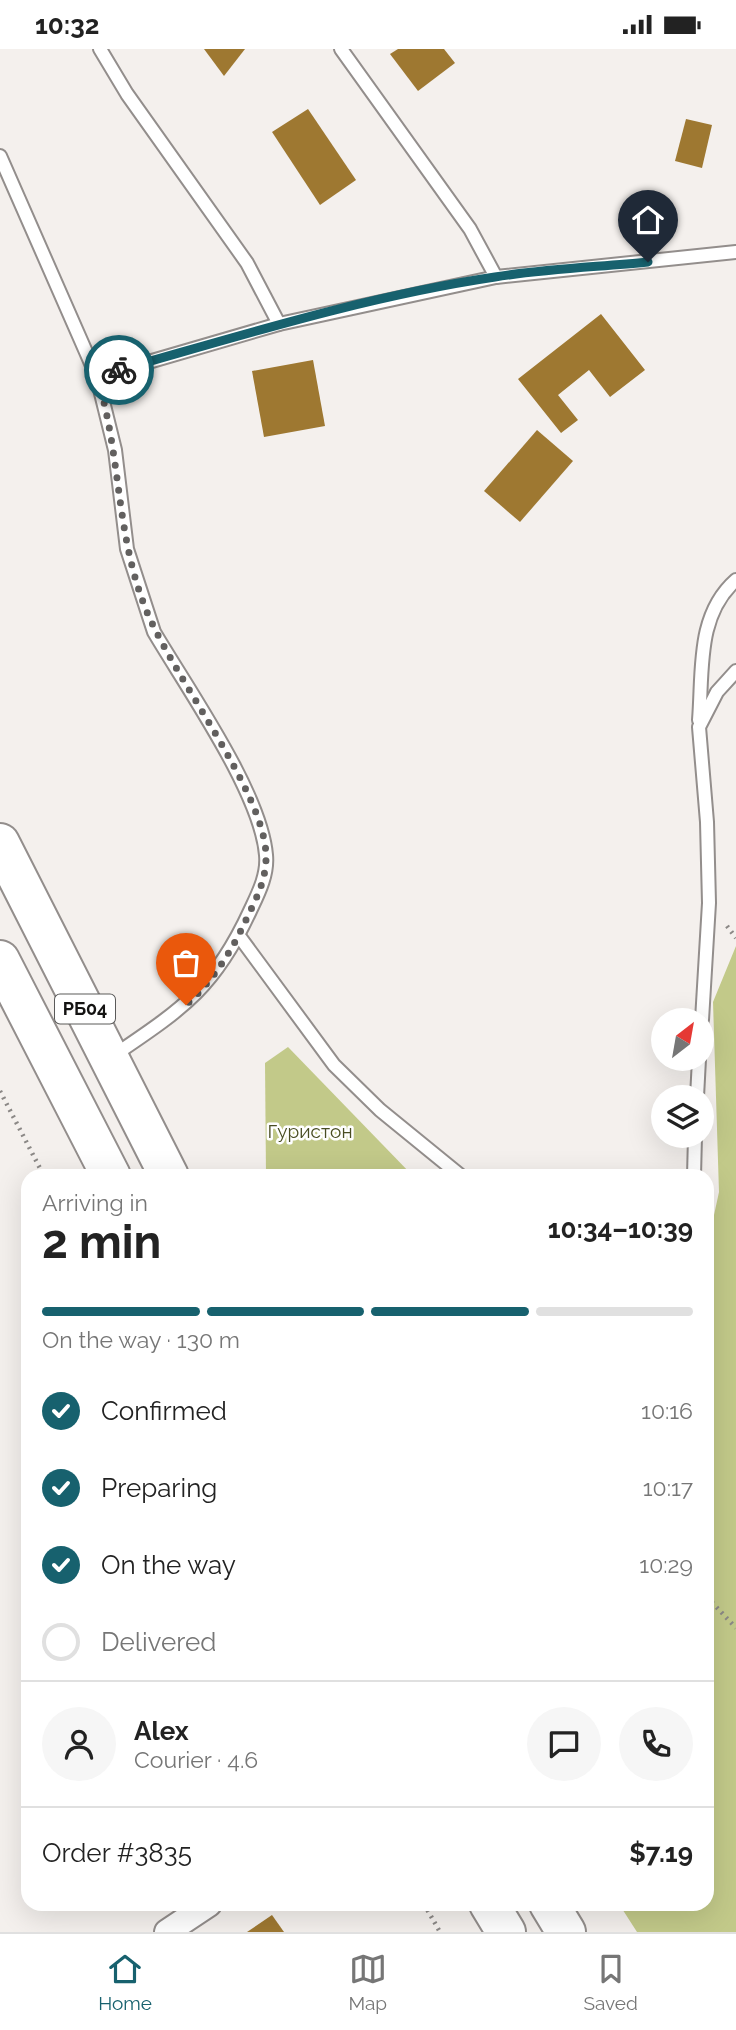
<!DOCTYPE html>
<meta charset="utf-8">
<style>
body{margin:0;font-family:Raleway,sans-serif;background:#f6f6f6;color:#222;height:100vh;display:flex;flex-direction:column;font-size:26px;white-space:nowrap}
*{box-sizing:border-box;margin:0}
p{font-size:23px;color:#767676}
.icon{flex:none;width:38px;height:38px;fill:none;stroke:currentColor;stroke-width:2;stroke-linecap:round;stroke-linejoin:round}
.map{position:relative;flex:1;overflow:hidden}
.drawer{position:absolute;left:21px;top:1120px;width:693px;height:742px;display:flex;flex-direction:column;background:#fff;border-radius:21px;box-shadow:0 7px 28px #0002}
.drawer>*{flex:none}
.needle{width:46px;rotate:31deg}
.tools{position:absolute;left:651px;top:959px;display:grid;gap:14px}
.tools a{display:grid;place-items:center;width:63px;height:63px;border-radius:50%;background:#fff;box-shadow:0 7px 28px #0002;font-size:35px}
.pin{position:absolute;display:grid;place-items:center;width:60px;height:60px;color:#fff;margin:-72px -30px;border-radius:50% 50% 50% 0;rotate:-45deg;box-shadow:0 0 7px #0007}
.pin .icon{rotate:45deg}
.courier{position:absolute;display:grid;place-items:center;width:70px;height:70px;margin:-35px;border:5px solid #17616e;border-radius:50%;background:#fff;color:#222;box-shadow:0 2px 9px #0007}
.head em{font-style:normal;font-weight:700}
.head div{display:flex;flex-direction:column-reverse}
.head{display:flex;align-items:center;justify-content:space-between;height:119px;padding:0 21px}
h1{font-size:46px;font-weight:700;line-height:52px}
.bar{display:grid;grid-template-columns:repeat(4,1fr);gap:10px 7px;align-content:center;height:84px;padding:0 21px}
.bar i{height:9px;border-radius:5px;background:#e0e0e0}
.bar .on{background:#17616e}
.bar p{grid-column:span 4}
.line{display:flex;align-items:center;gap:18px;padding:0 21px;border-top:2px solid #e0e0e0}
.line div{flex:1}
.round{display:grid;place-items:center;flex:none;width:74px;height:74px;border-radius:37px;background:#f6f6f6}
ol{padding:0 21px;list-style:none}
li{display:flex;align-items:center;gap:21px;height:77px}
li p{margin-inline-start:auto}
li .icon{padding:7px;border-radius:50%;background:#17616e;color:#fff;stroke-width:4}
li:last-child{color:#767676}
li i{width:38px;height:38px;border:4px solid #e0e0e0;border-radius:50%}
.status{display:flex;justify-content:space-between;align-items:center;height:49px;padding:0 35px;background:#fff;direction:ltr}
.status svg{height:19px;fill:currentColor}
.tab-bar{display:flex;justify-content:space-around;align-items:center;height:98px;border-top:2px solid #e0e0e0;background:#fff;font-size:19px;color:#767676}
.tab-bar a{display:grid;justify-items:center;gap:4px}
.tab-bar .on{color:#17616e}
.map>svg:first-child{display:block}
.green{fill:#c2c989}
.building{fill:#9e7831}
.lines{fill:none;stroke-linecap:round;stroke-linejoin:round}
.service-casing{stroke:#938e8c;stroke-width:16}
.minor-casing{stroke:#938e8c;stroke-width:28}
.trunk-casing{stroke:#938e8c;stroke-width:42}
.path{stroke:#8b8886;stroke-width:4.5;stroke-dasharray:2 5;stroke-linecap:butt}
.service{stroke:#fff;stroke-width:12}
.minor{stroke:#fff;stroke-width:24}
.trunk{stroke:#fff;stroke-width:38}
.done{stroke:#62605f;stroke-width:7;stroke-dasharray:0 12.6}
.route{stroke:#17616e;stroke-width:9}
.labels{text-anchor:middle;stroke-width:5;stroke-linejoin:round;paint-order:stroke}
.shield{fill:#fff;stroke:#5a5a59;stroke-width:2}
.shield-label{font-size:18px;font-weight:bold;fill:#141312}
.park-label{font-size:19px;fill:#494d23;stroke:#fff}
</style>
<div class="status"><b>10:32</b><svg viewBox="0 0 49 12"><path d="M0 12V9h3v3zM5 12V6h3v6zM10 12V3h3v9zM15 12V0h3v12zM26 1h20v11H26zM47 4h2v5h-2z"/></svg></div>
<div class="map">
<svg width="736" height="1883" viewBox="0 0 736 1883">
<rect width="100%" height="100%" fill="#f4f0ed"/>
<g class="green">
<polygon points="736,897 736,1883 637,1883 619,1855 707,1855 707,1167 714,1166 719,1143 713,953"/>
<polygon points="288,998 413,1127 266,1127 265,1014"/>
</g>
<g class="building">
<polygon points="204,0 245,0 224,27"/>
<polygon points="398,0 444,0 455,14 418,42 390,5"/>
<polygon points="308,60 356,131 320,156 272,83"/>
<polygon points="686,70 712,76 702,119 675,112"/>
<polygon points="601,265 645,321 610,348 589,321 558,346 578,371 561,384 518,330"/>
<polygon points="313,311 325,377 264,388 252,322"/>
<polygon points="537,381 573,412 520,473 484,442"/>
<polygon points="272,1866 284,1883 247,1883"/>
</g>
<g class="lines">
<g class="service-casing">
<g id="service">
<polyline points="100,0 127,45 247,214 279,275"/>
<polyline points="341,0 470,180 496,228 736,203"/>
<path d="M0,107L97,328L115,401L127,500L154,583C187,639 261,744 266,806C268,826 258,845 250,862C214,940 182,960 113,1007"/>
<polyline points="97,328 279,275 496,228"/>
<path d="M699,671C703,622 696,566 736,531"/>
<polyline points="239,887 334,1016 380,1061 461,1127"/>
<polyline points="702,971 709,854 707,773 699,678 717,643 736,622"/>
<polyline points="697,1048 699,1010"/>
<polyline points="694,1127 695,1087"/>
</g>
</g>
<g class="minor-casing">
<polyline id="minor" points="167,1883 209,1855"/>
</g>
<g class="trunk-casing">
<g id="trunk">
<polyline points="0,794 169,1127"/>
<polyline points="0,911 111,1127"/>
<polyline points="489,1855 506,1883"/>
<polyline points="549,1855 566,1883"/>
</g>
</g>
<g class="path">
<polyline points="727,877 736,889"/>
<polyline points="0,1042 44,1127"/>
<polyline points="707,1548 736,1579"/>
<polyline points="424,1855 440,1883"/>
</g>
<use href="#service" class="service"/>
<use href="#minor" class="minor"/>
<use href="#trunk" class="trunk"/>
</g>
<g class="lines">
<path class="done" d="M119,321L97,328C120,401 116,478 142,550C166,621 269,745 266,811C265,835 254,854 244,875C230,905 211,934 186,956"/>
<path class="route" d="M119,321C243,286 367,247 495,228C545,220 597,218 648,213"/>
</g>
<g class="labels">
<rect class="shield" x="55" y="945.5" width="60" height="29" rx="5"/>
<g class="shield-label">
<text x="85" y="966">РБ04</text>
</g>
<g class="park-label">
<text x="310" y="1089">Гуристон</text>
</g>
</g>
</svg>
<div class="tools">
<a><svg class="needle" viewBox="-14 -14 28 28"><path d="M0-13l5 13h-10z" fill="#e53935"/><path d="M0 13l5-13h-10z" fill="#767676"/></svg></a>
<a><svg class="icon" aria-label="layers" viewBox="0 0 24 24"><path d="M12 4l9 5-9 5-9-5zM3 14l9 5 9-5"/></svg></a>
</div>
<div class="pin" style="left:186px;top:956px;background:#ea580c"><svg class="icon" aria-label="bag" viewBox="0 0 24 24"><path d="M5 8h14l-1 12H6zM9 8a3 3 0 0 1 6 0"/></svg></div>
<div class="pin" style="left:648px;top:213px;background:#1f2937"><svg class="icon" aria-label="home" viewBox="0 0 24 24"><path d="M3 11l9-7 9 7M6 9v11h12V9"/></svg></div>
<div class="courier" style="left:119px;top:321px"><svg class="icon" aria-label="bike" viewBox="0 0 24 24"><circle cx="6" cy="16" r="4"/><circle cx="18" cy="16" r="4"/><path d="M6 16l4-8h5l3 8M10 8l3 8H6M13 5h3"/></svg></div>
<section class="drawer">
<div class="head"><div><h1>2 min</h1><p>Arriving in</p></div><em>10:34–10:39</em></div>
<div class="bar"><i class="on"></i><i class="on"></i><i class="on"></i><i></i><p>On the way · 130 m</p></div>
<ol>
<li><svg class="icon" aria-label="check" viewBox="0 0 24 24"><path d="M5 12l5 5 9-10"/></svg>Confirmed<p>10:16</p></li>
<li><svg class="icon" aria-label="check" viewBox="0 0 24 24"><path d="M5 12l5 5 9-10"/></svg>Preparing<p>10:17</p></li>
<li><svg class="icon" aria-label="check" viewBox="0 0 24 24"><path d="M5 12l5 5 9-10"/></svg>On the way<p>10:29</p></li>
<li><i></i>Delivered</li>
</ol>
<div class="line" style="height:126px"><a class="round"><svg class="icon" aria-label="person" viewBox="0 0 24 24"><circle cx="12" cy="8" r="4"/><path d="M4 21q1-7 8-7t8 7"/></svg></a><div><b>Alex</b><p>Courier · 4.6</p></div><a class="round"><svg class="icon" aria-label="chat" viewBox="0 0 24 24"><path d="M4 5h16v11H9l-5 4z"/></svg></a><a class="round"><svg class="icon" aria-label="phone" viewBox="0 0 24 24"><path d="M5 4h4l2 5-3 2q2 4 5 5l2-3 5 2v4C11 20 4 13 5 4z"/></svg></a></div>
<div class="line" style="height:91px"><div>Order #3835</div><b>$7.19</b></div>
</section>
</div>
<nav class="tab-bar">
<a class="on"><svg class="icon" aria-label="home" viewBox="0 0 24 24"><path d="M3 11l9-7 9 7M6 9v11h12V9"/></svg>Home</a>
<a><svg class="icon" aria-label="map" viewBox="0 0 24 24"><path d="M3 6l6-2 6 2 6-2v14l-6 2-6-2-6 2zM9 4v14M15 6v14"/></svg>Map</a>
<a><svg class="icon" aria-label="saved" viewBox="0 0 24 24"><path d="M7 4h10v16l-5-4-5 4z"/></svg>Saved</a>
</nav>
